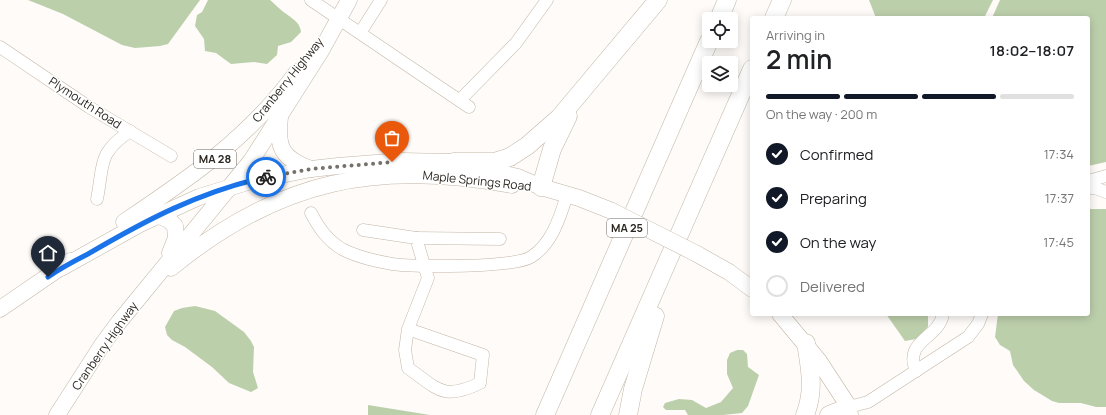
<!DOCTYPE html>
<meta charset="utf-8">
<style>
body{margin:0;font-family:Manrope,sans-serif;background:#f2f2f2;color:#202124;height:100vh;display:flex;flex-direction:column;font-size:15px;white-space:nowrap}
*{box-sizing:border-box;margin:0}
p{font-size:13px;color:#757577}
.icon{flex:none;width:22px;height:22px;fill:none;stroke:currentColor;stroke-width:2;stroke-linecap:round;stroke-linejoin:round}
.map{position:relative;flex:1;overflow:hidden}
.panel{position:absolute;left:750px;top:16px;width:340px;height:300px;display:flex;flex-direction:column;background:#fff;border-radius:4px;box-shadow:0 2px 10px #0003}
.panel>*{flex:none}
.buttons{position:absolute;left:702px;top:12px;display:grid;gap:8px}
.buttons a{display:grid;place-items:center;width:36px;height:36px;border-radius:4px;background:#fff;box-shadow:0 2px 10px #0003;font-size:20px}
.pin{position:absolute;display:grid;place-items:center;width:34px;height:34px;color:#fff;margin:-41px -17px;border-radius:50% 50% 50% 0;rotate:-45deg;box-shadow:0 0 4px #0007}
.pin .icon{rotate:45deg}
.courier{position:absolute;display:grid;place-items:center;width:40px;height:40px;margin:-20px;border:3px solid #1a73e8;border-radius:50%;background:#fff;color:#222;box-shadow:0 1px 5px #0007}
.summary em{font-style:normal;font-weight:600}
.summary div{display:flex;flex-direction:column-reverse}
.summary{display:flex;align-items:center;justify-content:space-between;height:68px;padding:0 16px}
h1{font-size:26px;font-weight:600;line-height:30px}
.bar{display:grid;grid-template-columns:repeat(4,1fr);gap:6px 4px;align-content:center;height:48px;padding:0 16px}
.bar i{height:5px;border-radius:3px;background:#e0e0e0}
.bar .selected{background:#111827}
.bar p{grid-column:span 4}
ol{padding:0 16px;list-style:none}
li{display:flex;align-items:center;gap:12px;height:44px}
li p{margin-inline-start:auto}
li .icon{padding:4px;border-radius:50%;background:#111827;color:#fff;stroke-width:4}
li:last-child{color:#757577}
li i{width:22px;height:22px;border:2px solid #e0e0e0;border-radius:50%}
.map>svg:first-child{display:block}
.green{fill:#bccfab}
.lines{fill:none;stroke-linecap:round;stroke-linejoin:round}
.minor-casing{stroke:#c2b6a6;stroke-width:13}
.major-casing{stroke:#c2b6a6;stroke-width:17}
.highway-casing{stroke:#c2b6a6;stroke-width:19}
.minor{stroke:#fff;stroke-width:12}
.major{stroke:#fff;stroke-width:16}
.highway{stroke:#fff;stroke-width:18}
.major-bridge-casing{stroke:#c2b6a6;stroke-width:17;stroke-linecap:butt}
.major-bridge{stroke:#fff;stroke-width:16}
.done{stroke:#75716c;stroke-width:4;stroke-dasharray:0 7.2}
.route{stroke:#1a73e8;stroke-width:5}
.labels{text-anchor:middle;stroke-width:3;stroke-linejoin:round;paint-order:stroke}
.shield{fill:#fff;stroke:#6b6763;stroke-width:1}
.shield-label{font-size:11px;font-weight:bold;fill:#2b2620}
.street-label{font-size:12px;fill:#2b2620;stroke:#fff}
</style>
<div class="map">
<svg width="1106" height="415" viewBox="0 0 1106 415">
<rect width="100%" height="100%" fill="#fefbf8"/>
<g class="green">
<polygon points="28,0 200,0 168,44 160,46 135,48 122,45 63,14"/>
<path d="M208,0H270C274,3 276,6 280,9C287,16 300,20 301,32L291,42L278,46L277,55L267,64L254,62L231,64L216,53L205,51L204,39L195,26L197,15L202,12Z"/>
<polygon points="869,0 993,0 984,18 876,18"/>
<polygon points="1000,0 1106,0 1106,162 1088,166 1088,18 992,18"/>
<polygon points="1088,209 1106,209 1106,407 1096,407 1081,403 1059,403 1052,401 1034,390 1024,381 1013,365 1010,351 1000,345 995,337 998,314 1088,314"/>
<polygon points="195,306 215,311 244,332 251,341 254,347 253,372 258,388 251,392 229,383 212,367 185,347 172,340 167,335 165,327 174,311 182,308"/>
<polygon points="886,314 928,314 928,327 916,339 905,341"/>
<polygon points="737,350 743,350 747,354 748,367 759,375 748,406 742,413 723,415 688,415 685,410 666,410 663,407 665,403 679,399 692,400 706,408 721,402 733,388 727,374 727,360 730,353"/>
<polygon points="368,405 430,415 368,415"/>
</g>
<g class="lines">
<g class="minor-casing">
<g id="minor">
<polyline points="311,0 469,107"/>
<polyline points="360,33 381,0"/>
<polyline points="0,47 89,107 171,156"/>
<polyline points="460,100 516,43 547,0"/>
<polyline points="1088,181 1106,176"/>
<polyline points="1088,188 1095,188 1106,192"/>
<path d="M97,199C104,164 97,154 130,131"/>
<path d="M311,213C319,228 327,240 342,249C357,257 375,261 392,264C416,267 513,268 531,257C552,244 560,217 567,195"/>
<path d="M363,230L416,238L428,278L408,329L405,350L408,368C438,389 443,401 480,383L483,355L408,329"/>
<polyline points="416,238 500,239"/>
<path d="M916,371C903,340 939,339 943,314"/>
<polyline points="852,414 849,407 868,402 968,337 978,324 982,314"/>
</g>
</g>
<g class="major-casing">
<g id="major">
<path d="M280,117C276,147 282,159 311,169"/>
<polyline points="157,215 169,220 175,226 176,238 170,253"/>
<path d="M124,222C191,177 249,138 297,72"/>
<polyline points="697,254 729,272 752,289"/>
<polyline points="61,268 140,224 199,197 251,181 311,169 338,166 401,161 453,162 518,177 541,187 579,198 612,211"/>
<path d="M171,268C280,179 375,161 512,185"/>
<polyline points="0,309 70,261"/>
<polyline points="780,314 819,361 849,407"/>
<polyline points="57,415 102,345 119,322 251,161 321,51 349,0"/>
</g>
</g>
<g class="highway-casing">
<g id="highway">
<polyline points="774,18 782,0"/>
<polyline points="719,19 727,0"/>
<polyline points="453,162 494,162 510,157 527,146 559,118 658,0"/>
<polyline points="541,187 552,149 568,116"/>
<polyline points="545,415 709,41"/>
<polyline points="600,415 752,69"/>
<polyline points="628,415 633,389 655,316"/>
<path d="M805,415C815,390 810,368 806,343"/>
<polyline points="829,415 849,407"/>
</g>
</g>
<use href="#minor" class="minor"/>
<use href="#major" class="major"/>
<use href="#highway" class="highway"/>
<g class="major-bridge-casing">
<polyline id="major-bridge" points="612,211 697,254"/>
</g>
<use href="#major-bridge" class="major-bridge"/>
</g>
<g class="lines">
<polyline class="done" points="266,177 311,169 392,162"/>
<path class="route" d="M48,277C61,268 74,261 88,254C146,220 199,192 266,177"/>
</g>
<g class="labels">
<g class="shield">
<rect x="194" y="150" width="42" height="18" rx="3"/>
<rect x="607" y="219" width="40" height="18" rx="3"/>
</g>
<g class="shield-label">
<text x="215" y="163">MA 28</text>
<text x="627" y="232">MA 25</text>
</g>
<g class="street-label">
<text transform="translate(288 80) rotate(-51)" y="4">Cranberry Highway</text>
<text transform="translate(85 103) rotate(33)" y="4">Plymouth Road</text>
<text transform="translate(477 181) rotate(6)" y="4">Maple Springs Road</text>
<text transform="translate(105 346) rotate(-55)" y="4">Cranberry Highway</text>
</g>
</g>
</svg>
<div class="buttons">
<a><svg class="icon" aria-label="locate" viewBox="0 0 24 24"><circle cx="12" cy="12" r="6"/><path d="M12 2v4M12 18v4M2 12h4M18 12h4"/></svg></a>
<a><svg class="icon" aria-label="layers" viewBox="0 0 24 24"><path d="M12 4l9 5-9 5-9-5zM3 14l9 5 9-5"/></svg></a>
</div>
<div class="pin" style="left:392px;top:162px;background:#ea580c"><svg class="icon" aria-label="bag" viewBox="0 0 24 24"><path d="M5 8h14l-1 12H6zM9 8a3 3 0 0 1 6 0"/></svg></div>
<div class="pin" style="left:48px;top:277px;background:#1f2937"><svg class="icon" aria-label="home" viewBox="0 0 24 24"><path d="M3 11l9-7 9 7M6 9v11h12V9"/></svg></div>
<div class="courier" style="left:266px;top:177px"><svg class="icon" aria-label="bike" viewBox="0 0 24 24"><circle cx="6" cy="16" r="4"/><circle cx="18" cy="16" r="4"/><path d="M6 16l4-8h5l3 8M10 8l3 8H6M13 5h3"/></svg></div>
<section class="panel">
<div class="summary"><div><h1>2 min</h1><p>Arriving in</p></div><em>18:02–18:07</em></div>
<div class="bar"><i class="selected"></i><i class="selected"></i><i class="selected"></i><i></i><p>On the way · 200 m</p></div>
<ol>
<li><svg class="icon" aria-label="check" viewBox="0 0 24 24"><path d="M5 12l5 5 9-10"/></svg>Confirmed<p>17:34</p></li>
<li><svg class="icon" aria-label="check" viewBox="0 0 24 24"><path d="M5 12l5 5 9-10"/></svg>Preparing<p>17:37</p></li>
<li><svg class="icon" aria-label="check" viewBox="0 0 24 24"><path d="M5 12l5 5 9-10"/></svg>On the way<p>17:45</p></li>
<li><i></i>Delivered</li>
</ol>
</section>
</div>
